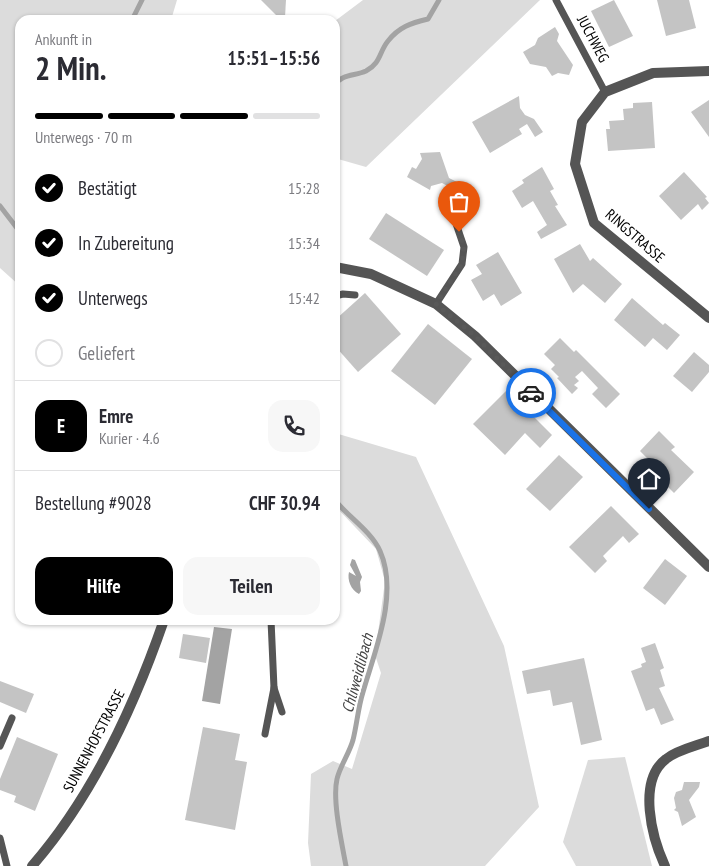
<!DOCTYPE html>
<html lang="de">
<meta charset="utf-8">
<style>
body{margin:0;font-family:"PT Sans Narrow",sans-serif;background:#f7f7f7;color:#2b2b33;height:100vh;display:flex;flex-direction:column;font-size:19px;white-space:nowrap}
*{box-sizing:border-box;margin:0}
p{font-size:16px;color:#7c7c81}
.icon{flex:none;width:28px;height:28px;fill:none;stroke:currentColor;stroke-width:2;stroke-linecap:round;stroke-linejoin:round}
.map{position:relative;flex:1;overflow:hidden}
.sheet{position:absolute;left:15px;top:15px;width:325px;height:610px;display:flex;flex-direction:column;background:#fff;border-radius:15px;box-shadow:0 1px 4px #0004}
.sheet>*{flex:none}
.pin{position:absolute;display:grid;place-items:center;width:42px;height:42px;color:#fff;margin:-51px -21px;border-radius:50% 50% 50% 0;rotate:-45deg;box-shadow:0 0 5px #0007}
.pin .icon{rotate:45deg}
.courier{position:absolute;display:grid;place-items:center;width:50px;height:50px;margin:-25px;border:4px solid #1a73e8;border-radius:50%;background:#fff;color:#222;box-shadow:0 1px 6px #0007}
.summary em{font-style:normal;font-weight:600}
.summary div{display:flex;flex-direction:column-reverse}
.summary{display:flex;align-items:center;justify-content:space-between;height:85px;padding:0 20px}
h1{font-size:32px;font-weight:600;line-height:38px}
.bar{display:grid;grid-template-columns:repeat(4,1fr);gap:8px 5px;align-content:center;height:60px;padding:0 20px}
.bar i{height:6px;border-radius:4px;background:#e1e1e2}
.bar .active{background:#000}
.bar p{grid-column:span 4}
.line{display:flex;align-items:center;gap:12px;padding:0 20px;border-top:1px solid #e1e1e2}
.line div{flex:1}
.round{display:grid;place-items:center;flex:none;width:52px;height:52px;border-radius:15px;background:#f7f7f7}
ol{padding:0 20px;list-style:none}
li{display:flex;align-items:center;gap:15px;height:55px}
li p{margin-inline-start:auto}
li .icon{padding:5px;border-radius:50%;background:#000;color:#fff;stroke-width:4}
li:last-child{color:#7c7c81}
li i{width:28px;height:28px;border:2px solid #e1e1e2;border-radius:50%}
.cta{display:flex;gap:10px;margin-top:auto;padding:10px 20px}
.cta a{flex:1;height:58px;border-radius:15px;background:#000;color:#fff;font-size:20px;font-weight:600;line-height:58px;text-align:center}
.cta a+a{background:#f7f7f7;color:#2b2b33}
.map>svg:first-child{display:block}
.green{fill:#dcdcdc}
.water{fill:#a3a3a3}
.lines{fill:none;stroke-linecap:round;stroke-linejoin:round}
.stream{stroke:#a3a3a3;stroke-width:5}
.building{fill:#c4c4c4}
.service{stroke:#555;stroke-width:7}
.minor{stroke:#555;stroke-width:10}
.done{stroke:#595959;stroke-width:5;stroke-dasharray:0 9}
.route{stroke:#1a73e8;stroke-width:6}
.labels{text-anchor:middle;stroke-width:4;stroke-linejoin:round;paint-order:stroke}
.street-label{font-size:15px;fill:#000;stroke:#fff}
.water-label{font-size:16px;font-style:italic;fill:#444;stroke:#fff}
</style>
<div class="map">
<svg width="709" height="866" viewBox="0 0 709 866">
<rect width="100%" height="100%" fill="#fff"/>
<g class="green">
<polygon points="0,0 177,0 171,20 20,20 20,286 0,268"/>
<polygon points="363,0 540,0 366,167 338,159 335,165 335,21"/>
<polygon points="335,433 416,457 504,646 539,807 485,866 311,866 308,843 311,774 333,761 352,769 381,673 375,655 385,581 376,549 335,506"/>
<polygon points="625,757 652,866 576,866 563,842 588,760"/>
</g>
<g class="water">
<path d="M352,559L355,560L362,577L360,582L361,591L359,594C351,590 347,580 349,572L356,576L350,565Z"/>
<polygon points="214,627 232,629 220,704 202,701"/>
</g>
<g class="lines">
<g class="stream">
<polyline points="132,20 142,0"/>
<path d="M335,85C341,74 355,76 366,71C381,63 379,52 388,41C399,27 411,23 428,19L439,0"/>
<polyline points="0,206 20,232"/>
<path d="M335,500C348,517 371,531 380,551C399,594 375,650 363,692C358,708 357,724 353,740C349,754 340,766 337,779C332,800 342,844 346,866"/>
</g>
</g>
<g class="building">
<polygon points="261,0 286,0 285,17 278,17"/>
<polygon points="614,0 633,36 609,47 591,11"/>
<polygon points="657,0 689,0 696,28 666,36"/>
<polygon points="555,27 559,34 557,41 573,65 569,75 558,73 552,76 546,67 530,64 523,52 535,45 538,38"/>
<polygon points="519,96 520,108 525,115 534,119 543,132 535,137 527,124 519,129 522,134 490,153 472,122"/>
<polygon points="709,100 709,137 691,112"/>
<polygon points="652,102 655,148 608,151 606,129 610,129 609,121 624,120 623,109 633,108 633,103"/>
<polygon points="440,152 449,178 459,183 455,190 442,183 431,186 430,190 407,177 412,167 416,169 422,159 420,153"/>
<polygon points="542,167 554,189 550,191 558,205 555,206 567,225 541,239 537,232 547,225 533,201 522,208 512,191 524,183 522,180"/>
<polygon points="684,172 707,197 705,198 709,203 702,210 698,204 681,220 659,196"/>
<polygon points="386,213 444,250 427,276 369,239"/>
<polygon points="580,244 590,261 593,258 622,284 605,303 583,284 573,293 554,259"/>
<polygon points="498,252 522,293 501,306 494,294 483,301 471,280 482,274 476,265"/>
<polygon points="365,293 401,334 358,372 335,346 335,320"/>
<polygon points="632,298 663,325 665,323 680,335 667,350 653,338 645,347 614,320"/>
<polygon points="428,324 472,359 435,405 391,371"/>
<polygon points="560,338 574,352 576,350 620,394 606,408 592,394 598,388 582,371 575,377 579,381 574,385 578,388 572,394 557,378 559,377 551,369 555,365 544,354"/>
<polygon points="694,352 709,365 709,372 692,392 673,376"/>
<polygon points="507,390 552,435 540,448 525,433 505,455 473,424"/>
<polygon points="659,431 675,447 671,450 694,472 674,493 651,470 655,466 640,451"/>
<polygon points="559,455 583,477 550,511 526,489"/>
<polygon points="611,506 639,534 629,543 623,536 603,556 607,561 595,573 569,547"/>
<polygon points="665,559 687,576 665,605 643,588"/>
<polygon points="183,634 210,638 206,663 179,658"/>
<polygon points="655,643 664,668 660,670 665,686 659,688 674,720 661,725 654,708 646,711 631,671 642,667 641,664 646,662 641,648"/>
<polygon points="584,658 602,740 581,745 572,702 553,706 550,690 527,694 522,671"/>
<polygon points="0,681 34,694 26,713 0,702"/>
<polygon points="203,727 240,734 235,760 247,762 235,830 185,820"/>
<polygon points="17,737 58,754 35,811 14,802 16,796 0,790 0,779"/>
<polygon points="684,782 700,782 699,787 689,800 696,817 682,826 678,812 674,810 676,808 674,798 676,792 682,790"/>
</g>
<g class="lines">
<g class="service">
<polyline points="556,0 605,92"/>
<polyline points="335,296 343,294 355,295"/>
<polyline points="436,304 462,264 464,247 448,200"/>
<polyline points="271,620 274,688 282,712"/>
<polyline points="265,734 274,688"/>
<polyline points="0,746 12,718"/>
<polyline points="0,838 7,866"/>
</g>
<g class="minor">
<polyline points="709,71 653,73 605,92 582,122 575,164 594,223 709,318"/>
<polyline points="335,267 371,274 436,304 475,336 709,567"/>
<path d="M32,866C93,796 134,707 164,620"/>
<path d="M665,866C652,838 637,781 666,759C677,750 696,746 709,741"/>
</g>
</g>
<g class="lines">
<polyline class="done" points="459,232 464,247 462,264 436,304 475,336 531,393"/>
<polyline class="route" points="531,393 649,509"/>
</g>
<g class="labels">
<g class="street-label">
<text transform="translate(593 39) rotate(62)" y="5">JUCHWEG</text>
<text transform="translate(635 236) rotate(41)" y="5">RINGSTRASSE</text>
<text transform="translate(94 741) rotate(-62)" y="5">SUNNENHOFSTRASSE</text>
</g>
<g class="water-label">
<text transform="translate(357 673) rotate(-75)" y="6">Chliweidlibach</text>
</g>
</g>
</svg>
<div class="pin" style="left:459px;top:232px;background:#ea580c"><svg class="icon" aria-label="bag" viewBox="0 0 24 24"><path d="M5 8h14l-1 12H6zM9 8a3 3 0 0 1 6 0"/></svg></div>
<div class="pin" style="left:649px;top:509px;background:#1f2937"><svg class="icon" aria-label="home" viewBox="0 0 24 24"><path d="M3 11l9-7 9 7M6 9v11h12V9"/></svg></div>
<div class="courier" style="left:531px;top:393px"><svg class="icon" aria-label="car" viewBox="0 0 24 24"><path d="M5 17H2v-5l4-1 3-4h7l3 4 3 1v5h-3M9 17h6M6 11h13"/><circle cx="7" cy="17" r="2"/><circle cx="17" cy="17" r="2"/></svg></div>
<section class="sheet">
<div class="summary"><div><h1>2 Min.</h1><p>Ankunft in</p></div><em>15:51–15:56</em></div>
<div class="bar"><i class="active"></i><i class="active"></i><i class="active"></i><i></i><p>Unterwegs · 70 m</p></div>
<ol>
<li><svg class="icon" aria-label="check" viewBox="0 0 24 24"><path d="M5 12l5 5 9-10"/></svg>Bestätigt<p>15:28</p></li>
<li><svg class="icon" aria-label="check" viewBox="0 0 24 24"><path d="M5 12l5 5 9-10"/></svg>In Zubereitung<p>15:34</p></li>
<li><svg class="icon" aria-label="check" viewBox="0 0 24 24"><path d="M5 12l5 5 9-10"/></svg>Unterwegs<p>15:42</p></li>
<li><i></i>Geliefert</li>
</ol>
<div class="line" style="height:90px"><b class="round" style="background:#000;color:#fff">E</b><div><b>Emre</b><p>Kurier · 4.6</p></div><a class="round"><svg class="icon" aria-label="phone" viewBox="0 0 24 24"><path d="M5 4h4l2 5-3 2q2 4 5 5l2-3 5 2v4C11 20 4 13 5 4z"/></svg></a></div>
<div class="line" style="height:65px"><div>Bestellung #9028</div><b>CHF 30.94</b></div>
<div class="cta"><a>Hilfe</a><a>Teilen</a></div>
</section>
</div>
